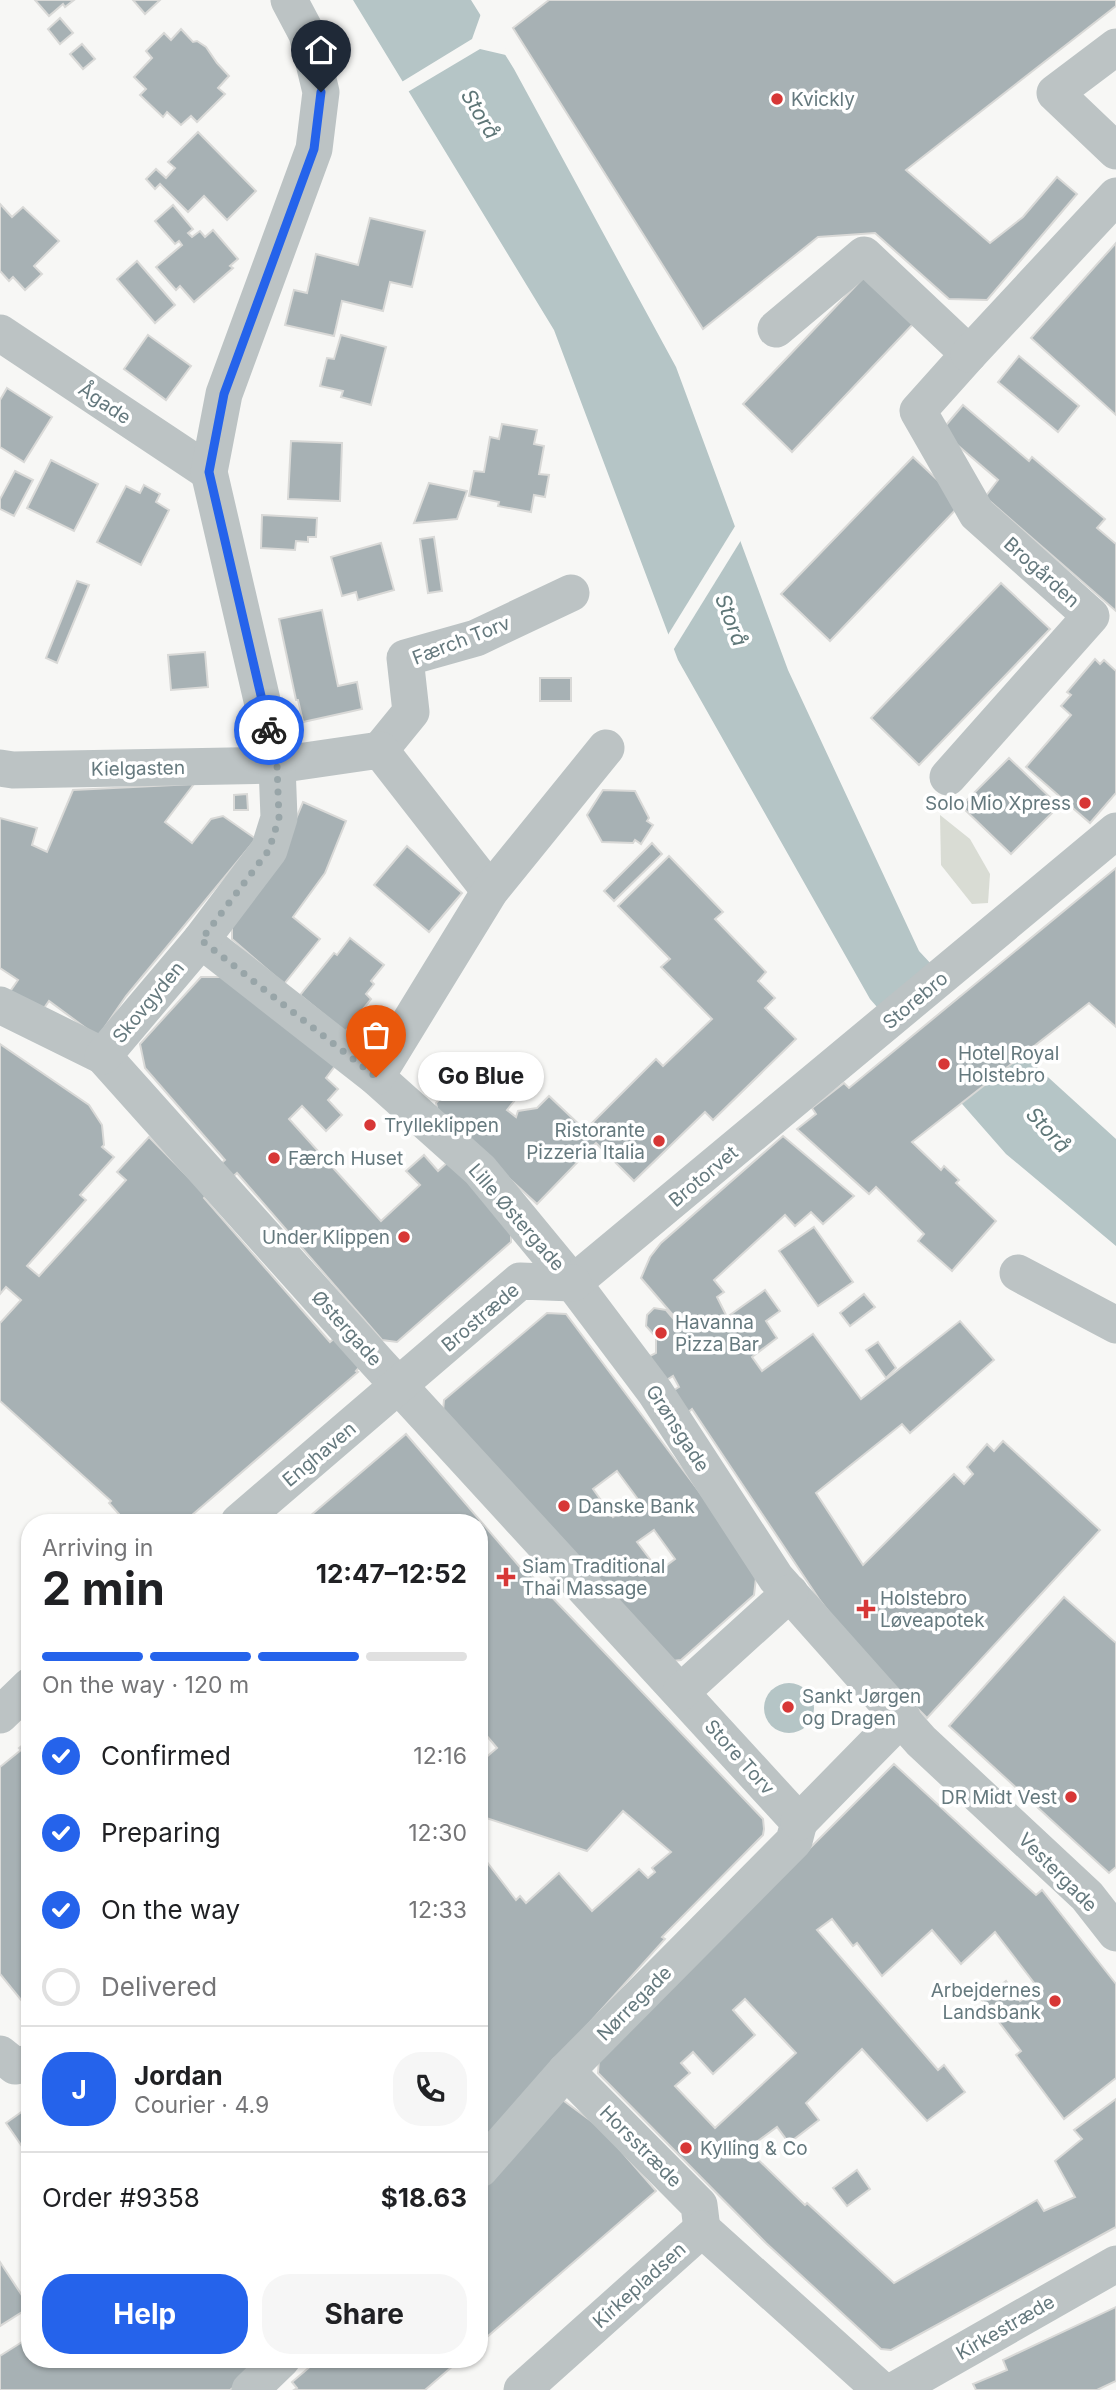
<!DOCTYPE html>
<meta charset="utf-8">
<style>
body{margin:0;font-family:Inter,sans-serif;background:#f6f6f6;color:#202124;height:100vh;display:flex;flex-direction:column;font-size:26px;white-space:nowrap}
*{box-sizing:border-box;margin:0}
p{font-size:23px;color:#757577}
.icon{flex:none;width:38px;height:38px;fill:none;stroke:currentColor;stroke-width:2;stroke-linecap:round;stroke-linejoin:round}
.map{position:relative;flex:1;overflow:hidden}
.drawer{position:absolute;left:21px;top:1514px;width:467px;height:854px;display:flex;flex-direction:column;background:#fff;border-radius:28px;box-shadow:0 2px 5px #0004}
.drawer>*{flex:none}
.pin{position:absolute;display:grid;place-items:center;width:60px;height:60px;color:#fff;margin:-72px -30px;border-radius:50% 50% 50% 0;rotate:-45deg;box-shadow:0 0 7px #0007}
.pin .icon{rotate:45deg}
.courier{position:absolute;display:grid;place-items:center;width:70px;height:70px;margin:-35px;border:5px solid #2563eb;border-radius:50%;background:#fff;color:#222;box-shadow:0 2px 9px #0007}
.bubble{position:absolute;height:49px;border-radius:24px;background:#fff;box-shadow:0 2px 5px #0004;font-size:23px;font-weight:700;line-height:49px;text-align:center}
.summary em{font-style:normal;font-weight:700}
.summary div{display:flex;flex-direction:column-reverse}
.summary{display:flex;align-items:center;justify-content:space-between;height:119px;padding:0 21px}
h1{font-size:46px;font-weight:700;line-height:52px}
.bar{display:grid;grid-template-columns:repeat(4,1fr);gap:10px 7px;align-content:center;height:84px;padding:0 21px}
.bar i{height:9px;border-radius:5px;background:#e0e0e0}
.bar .selected{background:#2563eb}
.bar p{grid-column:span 4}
.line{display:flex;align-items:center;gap:18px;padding:0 21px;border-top:2px solid #e0e0e0}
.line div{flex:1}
.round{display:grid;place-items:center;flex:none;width:74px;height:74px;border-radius:28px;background:#f6f6f6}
ol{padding:0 21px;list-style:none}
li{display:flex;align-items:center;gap:21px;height:77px}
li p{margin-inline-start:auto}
li .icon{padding:7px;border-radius:50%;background:#2563eb;color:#fff;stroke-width:4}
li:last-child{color:#757577}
li i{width:38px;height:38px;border:4px solid #e0e0e0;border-radius:50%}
.primary-button{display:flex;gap:14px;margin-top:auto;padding:14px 21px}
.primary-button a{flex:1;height:80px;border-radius:28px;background:#2563eb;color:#fff;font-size:28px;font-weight:700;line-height:80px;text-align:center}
.primary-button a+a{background:#f6f6f6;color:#202124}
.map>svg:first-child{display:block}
.green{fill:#d9dcd4}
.water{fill:#b5c5c6}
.pier{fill:#f7f7f5}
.building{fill:#a7b1b4;stroke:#d9d9d7;stroke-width:2;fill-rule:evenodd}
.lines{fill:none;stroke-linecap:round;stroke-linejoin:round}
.minor{stroke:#bcc3c4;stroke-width:37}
.done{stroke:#98a5a8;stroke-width:7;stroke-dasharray:0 12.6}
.route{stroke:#2563eb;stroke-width:9}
.poi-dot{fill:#d73736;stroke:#fff;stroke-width:2.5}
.labels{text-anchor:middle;stroke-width:7;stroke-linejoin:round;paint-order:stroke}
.poi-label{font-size:19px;fill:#65797e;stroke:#fff;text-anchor:start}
.street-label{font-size:19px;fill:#65797e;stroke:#fff}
.water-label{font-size:21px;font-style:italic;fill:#5f7778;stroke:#fff}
</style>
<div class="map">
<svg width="1116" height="2390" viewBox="0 0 1116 2390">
<rect width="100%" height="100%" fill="#f7f7f5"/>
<polygon class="green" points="940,815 970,839 990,874 988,903 972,904 941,865"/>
<g class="water">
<polygon points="353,0 471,0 514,69 676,367 788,670 919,951 973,1009 1116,1139 1116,1246 1006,1154 870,999 678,660 554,330"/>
<circle cx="789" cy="1708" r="25"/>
</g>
<g class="pier">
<polygon points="482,11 510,56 480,49 406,93 400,83 472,39"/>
<polygon points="737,523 743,537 672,652 666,638"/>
<polygon points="934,962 963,993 904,1043 875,1010"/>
</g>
<g class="building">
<polygon points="35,0 74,0 65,7 63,4 49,16"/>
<polygon points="133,0 160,0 145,14"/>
<polygon points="549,0 1116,0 1116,6 906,170 990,243 1023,217 1057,177 1077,194 987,300 949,299 875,233 818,237 703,329 513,28"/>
<polygon points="60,18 73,33 60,44 48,29"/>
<polygon points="181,29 193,42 197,41 206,47 217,63 229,76 218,88 225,94 197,122 191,116 181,125 167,112 163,117 140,95 146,89 134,77 152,58 146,51 164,33 171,40"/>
<polygon points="82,44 95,59 83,69 70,54"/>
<polygon points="198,132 256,191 227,220 204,196 188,212 160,184 155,189 146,179 156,169 166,178 175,168 168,162"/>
<polygon points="0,204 12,217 23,207 59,241 34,266 42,274 25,290 13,277 9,281 0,271"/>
<polygon points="173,205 193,229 188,233 192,237 200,231 205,237 213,230 238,259 230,266 233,268 194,302 180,286 176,290 156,267 182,245 179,241 175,244 155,221"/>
<polygon points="370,218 425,231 412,287 390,282 383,311 342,301 334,336 285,325 294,290 307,293 316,254 358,265"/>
<polygon points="1116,243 1116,415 1031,338"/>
<polygon points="137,261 175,305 155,323 117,279"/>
<polygon points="865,276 914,323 792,452 743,404"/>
<polygon points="148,335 191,366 166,400 124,369"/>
<polygon points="341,335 386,347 371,405 341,397 343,391 320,386 327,358 334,359"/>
<polygon points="1019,356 1079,406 1058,432 998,382"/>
<polygon points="7,388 52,417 24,462 0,447 0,400"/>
<polygon points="963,405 1029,461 1032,457 1105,519 1097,528 1116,544 1116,611 985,497 998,480 941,431"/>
<polygon points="502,424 537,430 534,444 544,446 539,474 549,475 545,497 534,495 531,512 498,506 499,502 469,496 474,471 484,472 490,437 499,439"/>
<polygon points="291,441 342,443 340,501 288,499"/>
<polygon points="913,457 962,503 830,641 781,594"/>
<polygon points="51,460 98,484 74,531 27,508"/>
<polygon points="15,471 33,480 14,516 0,509 0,499"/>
<polygon points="429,483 467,491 457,519 414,523"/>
<polygon points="144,485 160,494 156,502 169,510 141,565 97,542 126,486 140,493"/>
<polygon points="262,515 317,518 316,537 308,537 308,542 296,541 295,550 261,548"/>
<polygon points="434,537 442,591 428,593 420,539"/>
<polygon points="381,543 394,590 358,600 356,592 342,596 331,557"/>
<polygon points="77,581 89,585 57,663 46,658"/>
<polygon points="1001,583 1050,629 919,765 871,718"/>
<polygon points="322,610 338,686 357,682 362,709 303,722 298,700 296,700 279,619"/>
<polygon points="205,652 208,687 171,690 168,655"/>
<polygon points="1095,659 1100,664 1104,660 1116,671 1116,793 1090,823 1026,767 1071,715 1061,706 1071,695 1067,692"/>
<rect x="540" y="678" width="31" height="23"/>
<polygon points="1009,758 1059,806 1011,854 961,806"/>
<polygon points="194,784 165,822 192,843 211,819 223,816 256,839 126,996 98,1037 49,1001 40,1014 9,993 18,980 0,968 0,818 37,828 32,845 47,852 73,790"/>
<polygon points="603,790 635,791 649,818 647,821 653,825 641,844 635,840 633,843 602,842 587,815"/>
<polygon points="247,794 248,810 234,810 234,795"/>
<polygon points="303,802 346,821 325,873 293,917 320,939 284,984 232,939 232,927 282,852"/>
<polygon points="652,843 662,854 614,901 604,891"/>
<polygon points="407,846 462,893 429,932 374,885"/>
<polygon points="669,856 723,912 715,919 766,972 758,981 775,998 765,1008 796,1039 713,1120 705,1112 634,1181 596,1143 537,1204 438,1113 436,1103 477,1058 488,1068 476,1081 485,1090 501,1073 514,1084 516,1099 507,1110 516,1117 518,1111 537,1108 549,1096 585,1130 656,1059 663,1066 712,1019 661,967 670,959 618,906"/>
<polygon points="1116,868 1116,1027 1089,1003 912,1142 941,1170 944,1166 959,1180 956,1183 996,1221 952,1271 918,1241 924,1234 876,1187 869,1194 797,1129 816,1114 812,1108 844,1083 849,1088"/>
<polygon points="350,938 384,965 371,981 374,984 366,994 371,999 345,1032 300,995 334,953 337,955"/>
<polygon points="201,977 225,977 335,1066 326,1078 338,1089 328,1100 342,1115 326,1131 302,1106 289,1119 381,1221 420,1185 406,1171 424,1155 438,1171 449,1161 511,1229 511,1242 397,1342 382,1340 237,1173 229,1180 217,1167 225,1160 145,1068 140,1044"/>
<polygon points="0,1044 89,1105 102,1125 104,1145 102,1147 114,1157 80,1195 86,1200 27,1266 39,1276 126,1180 117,1172 149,1137 206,1195 204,1198 330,1342 337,1336 362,1364 356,1371 358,1372 184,1522 141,1522 135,1516 126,1522 109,1503 111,1501 0,1401 0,1323 21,1300 6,1287 0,1294"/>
<polygon points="783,1136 854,1196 823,1224 811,1212 795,1226 785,1215 714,1280 724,1292 717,1297 727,1317 765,1290 780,1311 766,1321 777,1338 752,1357 762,1371 813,1334 861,1399 960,1321 994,1360 910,1433 902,1424 816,1493 863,1565 954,1474 964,1484 973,1474 967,1467 987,1444 994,1451 1003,1441 1100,1530 927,1718 855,1646 819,1599 692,1409 686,1414 671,1392 679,1387 673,1376 665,1381 648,1357 656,1353 656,1337 646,1326 647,1315 654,1308 666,1310 677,1323 679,1322 641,1278 650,1257 661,1243"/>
<polygon points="814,1227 853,1282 818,1306 779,1251"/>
<polygon points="864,1294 875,1307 850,1326 840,1313"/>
<path d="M547,1313L566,1314L704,1498L756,1578L754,1595L681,1660L665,1662L443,1411L444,1400ZM617,1471L643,1506L636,1512L631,1504L613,1517L593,1489ZM654,1530L675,1559L659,1571L637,1542Z"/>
<polygon points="878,1342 896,1368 886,1378 866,1350"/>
<polygon points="406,1434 525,1573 527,1571 763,1819 764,1829 763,1835 662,1937 665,1939 484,2140 480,2136 480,1853 516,1900 520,1896 526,1903 559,1873 592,1911 639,1869 648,1878 655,1872 652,1868 671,1852 623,1811 587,1851 480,1816 480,1754 484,1759 497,1748 480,1728 480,1522 303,1522"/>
<polygon points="1064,1597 1116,1643 1116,1867 1109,1873 949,1726"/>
<polygon points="30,1739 30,2011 0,1974 0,1767 21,1750 19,1748"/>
<path d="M894,1764L1036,1895L1042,1890L1116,1984V2078L1064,2119L1016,2055L1021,2051L982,2000L1006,1981L1020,2001L1038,1988L995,1932L961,1964L932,1930L882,1976L857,1943L853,1946L832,1919L817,1930L938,2070L944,2065L965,2092L927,2121L862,2049L806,2103L819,2120L789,2143L777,2127L747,2149L805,2205L807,2203L894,2283L1037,2200L1044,2211L1075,2197L1055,2161L1082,2139L1074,2130L1116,2099V2227L891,2350L881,2349L766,2243L598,2073L599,2059ZM745,1999L796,2053L715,2128L675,2086L690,2073L681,2063L693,2052L713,2074L755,2035L733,2010Z"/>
<polygon points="560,2098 602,2129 656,2191 480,2343 480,2188 545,2118"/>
<polygon points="30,2106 30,2158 6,2123"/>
<polygon points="857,2170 870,2189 847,2206 833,2188"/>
<polygon points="0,2262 25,2300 22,2312 0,2326"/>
<polygon points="1116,2307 1116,2381 1097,2390 976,2390 973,2384 1007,2370 1003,2360"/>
<polygon points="30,2337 30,2359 271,2359 230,2390 0,2390 0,2356"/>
<polygon points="319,2359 461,2359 425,2390 294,2390 297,2388 292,2382"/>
</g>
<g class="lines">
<g class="minor">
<polyline points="1116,47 1055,93 1116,151"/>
<polyline points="776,329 864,255 969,354 918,411 977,514 1091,616 948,777"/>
<polyline points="0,333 209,472"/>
<polyline points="969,354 1116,196"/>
<polyline points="380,750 411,712 405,658 476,638 571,593"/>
<polyline points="0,768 13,770 277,765 380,750 490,891"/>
<polyline points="201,940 376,1077 480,1170 573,1283 655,1392 776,1578 921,1741 1087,1896 1116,1933"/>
<polyline points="0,1005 103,1056 376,1361 799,1822 794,1841 566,2071 480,2169"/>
<polyline points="103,1056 201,940 269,850 279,818 277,765 209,472 224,394 314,149 321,92 307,34 289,0"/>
<polyline points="376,1077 490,891 606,748"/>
<polyline points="1018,1273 1116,1325"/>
<polyline points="573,1283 1116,831"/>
<polyline points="239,1522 520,1281 573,1283"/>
<polyline points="681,1692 790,1593"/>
<polyline points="0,1715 30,1686"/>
<polyline points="799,1822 902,1717"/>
<polyline points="0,2054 15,2066 30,2063"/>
<polyline points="566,2071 699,2205 702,2229"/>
<polyline points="250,2390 282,2359"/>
<polyline points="522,2390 702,2229 881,2390"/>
<polyline points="895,2390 1116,2264"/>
</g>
</g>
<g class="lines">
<polyline class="done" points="269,730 277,765 279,818 269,850 201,940 376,1077"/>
<polyline class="route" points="269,730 209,472 224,394 314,149 321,92"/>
</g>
<g class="poi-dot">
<circle cx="777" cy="99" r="7"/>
<circle cx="1085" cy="803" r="7"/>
<circle cx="944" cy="1064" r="7"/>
<circle cx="370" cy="1125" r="7"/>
<circle cx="659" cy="1141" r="7"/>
<circle cx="274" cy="1158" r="7"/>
<circle cx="404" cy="1237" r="7"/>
<circle cx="661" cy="1333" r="7"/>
<circle cx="564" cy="1506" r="7"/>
<path d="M502.5 1566.5h7v7h7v7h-7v7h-7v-7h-7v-7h7z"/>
<path d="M862.5 1598.5h7v7h7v7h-7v7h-7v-7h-7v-7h7z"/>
<circle cx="788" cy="1707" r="7"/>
<circle cx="1071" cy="1797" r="7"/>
<circle cx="1055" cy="2001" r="7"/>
<circle cx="686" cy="2148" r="7"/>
</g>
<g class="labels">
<g class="poi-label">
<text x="791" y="106">Kvickly</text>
<text x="1071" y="810" text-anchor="end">Solo Mio Xpress</text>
<text x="958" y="1060">Hotel Royal<tspan x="958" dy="22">Holstebro</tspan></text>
<text x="384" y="1132">Trylleklippen</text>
<text x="645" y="1137" text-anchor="end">Ristorante<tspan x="645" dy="22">Pizzeria Italia</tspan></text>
<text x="288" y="1165">Færch Huset</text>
<text x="390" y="1244" text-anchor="end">Under Klippen</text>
<text x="675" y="1329">Havanna<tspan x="675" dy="22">Pizza Bar</tspan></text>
<text x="578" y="1513">Danske Bank</text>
<text x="522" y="1573">Siam Traditional<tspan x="522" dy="22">Thai Massage</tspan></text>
<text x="880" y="1605">Holstebro<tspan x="880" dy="22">Løveapotek</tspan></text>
<text x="802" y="1703">Sankt Jørgen<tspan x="802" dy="22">og Dragen</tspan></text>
<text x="1057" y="1804" text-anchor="end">DR Midt Vest</text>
<text x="1041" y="1997" text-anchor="end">Arbejdernes<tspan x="1041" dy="22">Landsbank</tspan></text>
<text x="700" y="2155">Kylling &amp; Co</text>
</g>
<g class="street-label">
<text transform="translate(105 403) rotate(34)" y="7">Ågade</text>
<text transform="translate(1042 572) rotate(42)" y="7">Brogården</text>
<text transform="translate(461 640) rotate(-21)" y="7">Færch Torv</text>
<text transform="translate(138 768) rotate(-1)" y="7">Kielgasten</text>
<text transform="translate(915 1000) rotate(-40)" y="7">Storebro</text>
<text transform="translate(148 1002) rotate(-50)" y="7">Skovgyden</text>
<text transform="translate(703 1176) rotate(-40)" y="7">Brotorvet</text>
<text transform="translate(517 1217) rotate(49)" y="7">Lille Østergade</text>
<text transform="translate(480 1317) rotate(-40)" y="7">Brostræde</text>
<text transform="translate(347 1328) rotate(48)" y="7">Østergade</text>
<text transform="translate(678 1428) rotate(57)" y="7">Grønsgade</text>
<text transform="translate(319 1454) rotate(-40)" y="7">Enghaven</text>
<text transform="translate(740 1757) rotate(48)" y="7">Store Torv</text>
<text transform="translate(1058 1872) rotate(45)" y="7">Vestergade</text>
<text transform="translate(634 2003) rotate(-45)" y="7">Nørregade</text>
<text transform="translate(641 2146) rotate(45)" y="7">Horsstræde</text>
<text transform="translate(639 2285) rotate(-42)" y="7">Kirkepladsen</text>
<text transform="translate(1005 2327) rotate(-30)" y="7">Kirkestræde</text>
</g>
<g class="water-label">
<text transform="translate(480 114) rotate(59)" y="7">Storå</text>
<text transform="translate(731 620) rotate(69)" y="7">Storå</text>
<text transform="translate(1048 1130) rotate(47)" y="7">Storå</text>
</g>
</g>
</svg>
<div class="pin" style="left:376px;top:1077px;background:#ea580c"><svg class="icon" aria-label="bag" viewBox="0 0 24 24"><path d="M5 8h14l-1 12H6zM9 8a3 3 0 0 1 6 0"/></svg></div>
<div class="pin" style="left:321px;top:92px;background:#1f2937"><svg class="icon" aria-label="home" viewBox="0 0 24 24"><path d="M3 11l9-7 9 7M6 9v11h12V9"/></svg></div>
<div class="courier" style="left:269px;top:730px"><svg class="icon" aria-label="bike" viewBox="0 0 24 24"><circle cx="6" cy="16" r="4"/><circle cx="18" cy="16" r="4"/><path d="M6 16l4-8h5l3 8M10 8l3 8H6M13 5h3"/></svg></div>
<div class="bubble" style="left:418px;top:1052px;width:126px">Go Blue</div>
<section class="drawer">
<div class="summary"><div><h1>2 min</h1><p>Arriving in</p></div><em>12:47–12:52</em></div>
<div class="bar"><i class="selected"></i><i class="selected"></i><i class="selected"></i><i></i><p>On the way · 120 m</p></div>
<ol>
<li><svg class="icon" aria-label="check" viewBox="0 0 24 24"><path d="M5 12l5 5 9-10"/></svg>Confirmed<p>12:16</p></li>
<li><svg class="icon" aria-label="check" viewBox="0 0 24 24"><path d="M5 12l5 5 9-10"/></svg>Preparing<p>12:30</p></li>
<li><svg class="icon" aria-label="check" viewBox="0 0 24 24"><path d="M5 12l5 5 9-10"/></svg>On the way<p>12:33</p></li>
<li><i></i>Delivered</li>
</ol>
<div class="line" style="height:126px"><b class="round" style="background:#2563eb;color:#fff">J</b><div><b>Jordan</b><p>Courier · 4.9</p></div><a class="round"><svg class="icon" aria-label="phone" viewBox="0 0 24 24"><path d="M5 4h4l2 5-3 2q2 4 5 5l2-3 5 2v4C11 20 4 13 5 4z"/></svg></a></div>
<div class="line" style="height:91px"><div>Order #9358</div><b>$18.63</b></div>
<div class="primary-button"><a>Help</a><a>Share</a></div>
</section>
</div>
